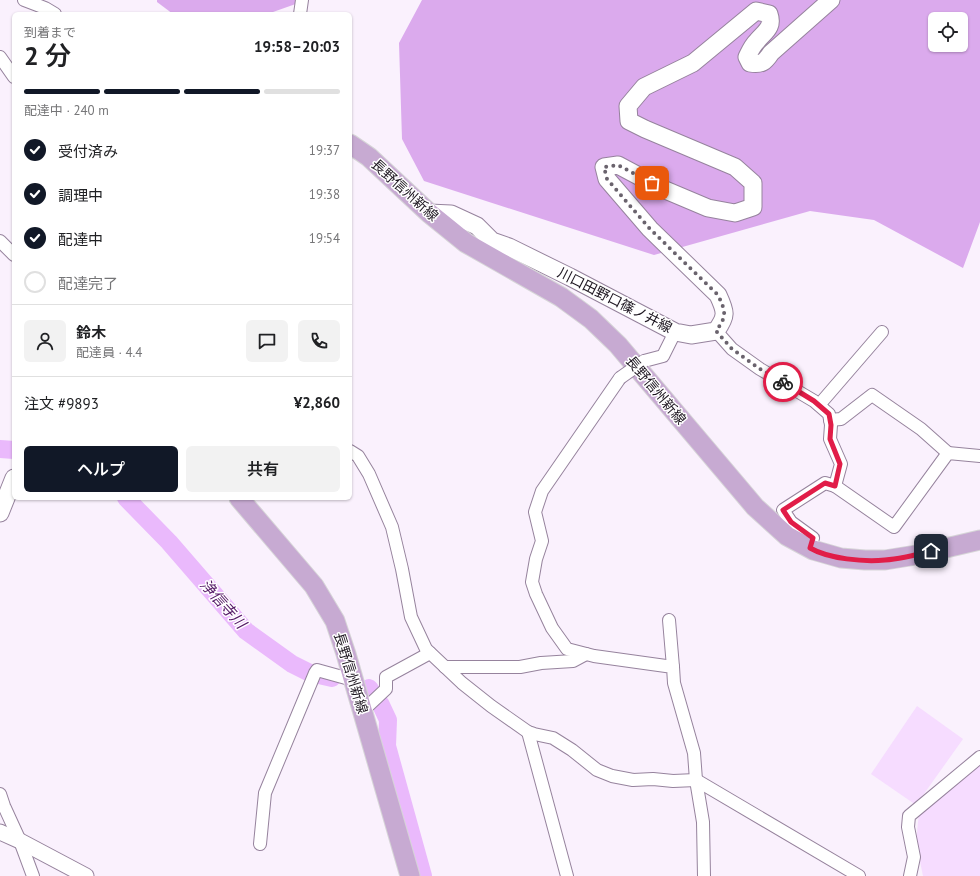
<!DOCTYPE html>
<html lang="ja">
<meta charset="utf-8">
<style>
body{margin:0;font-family:"PT Sans","Noto Sans JP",sans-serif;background:#f2f2f2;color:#202124;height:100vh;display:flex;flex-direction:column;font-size:15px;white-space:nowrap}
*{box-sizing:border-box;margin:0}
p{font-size:13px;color:#757577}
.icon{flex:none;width:22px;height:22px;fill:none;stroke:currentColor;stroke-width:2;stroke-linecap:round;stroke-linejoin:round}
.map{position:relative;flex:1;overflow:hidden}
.panel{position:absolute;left:12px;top:12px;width:340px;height:488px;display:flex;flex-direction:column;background:#fff;border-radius:6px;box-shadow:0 1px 3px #0004}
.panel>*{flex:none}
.buttons{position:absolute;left:928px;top:12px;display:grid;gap:8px}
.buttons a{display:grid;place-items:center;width:40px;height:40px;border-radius:6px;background:#fff;box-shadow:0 1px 3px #0004;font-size:20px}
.pin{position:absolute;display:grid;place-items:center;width:34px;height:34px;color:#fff;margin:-17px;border-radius:8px;box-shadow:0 2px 6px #0006}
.courier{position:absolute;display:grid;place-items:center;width:40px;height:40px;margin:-20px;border:3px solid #e11d48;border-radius:50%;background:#fff;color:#222;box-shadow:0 1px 5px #0007}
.head em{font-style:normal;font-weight:600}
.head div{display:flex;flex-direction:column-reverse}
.head{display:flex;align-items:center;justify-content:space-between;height:68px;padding:0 12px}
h1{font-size:26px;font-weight:600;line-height:30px}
.bar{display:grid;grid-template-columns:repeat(4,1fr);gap:6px 4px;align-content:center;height:48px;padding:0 12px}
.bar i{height:5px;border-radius:3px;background:#e0e0e0}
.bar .current{background:#111827}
.bar p{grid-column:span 4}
.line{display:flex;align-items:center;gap:10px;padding:0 12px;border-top:1px solid #e0e0e0}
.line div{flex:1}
.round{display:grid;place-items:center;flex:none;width:42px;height:42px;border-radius:6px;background:#f2f2f2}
ol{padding:0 12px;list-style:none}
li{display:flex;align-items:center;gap:12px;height:44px}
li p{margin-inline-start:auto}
li .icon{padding:4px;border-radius:50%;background:#111827;color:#fff;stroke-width:4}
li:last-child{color:#757577}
li i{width:22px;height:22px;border:2px solid #e0e0e0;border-radius:50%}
.cta{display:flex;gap:8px;margin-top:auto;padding:8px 12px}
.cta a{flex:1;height:46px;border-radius:6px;background:#111827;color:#fff;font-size:16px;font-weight:600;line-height:46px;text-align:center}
.cta a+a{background:#f2f2f2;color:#202124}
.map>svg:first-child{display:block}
.green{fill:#f6dcff}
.forest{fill:#dbaaed;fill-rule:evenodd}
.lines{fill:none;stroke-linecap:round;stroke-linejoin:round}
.river{stroke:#eab9fc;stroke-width:18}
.minor-casing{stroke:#96839d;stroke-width:14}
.tertiary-casing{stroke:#96839d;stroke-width:17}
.secondary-casing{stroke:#96839d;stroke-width:19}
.primary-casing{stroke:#d6d5d7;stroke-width:21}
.minor{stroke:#fff;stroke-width:12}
.tertiary{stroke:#fff;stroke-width:15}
.secondary{stroke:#fff;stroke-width:17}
.primary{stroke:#c7aad2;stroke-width:19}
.minor-bridge-casing{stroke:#96839d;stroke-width:14;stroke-linecap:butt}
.minor-bridge{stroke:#fff;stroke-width:12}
.done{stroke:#6a636d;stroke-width:4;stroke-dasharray:0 7.2}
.route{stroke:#e11d48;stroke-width:5}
.labels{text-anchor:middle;stroke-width:3;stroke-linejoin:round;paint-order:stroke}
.street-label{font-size:14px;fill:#1d1620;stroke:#fff}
.water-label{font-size:15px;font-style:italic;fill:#541866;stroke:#fff}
</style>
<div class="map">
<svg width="980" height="876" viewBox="0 0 980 876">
<rect width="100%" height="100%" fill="#faf1fd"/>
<g class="green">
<polygon points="917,706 963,739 916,805 871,774"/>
<polygon points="980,763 980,876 923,876 916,842 919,812"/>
</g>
<g class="forest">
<polygon points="157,0 307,0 273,12 264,14 173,14 157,2"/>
<path d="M422,0H980V222L963,268L874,220L810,211L654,255L424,181L402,139L399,43ZM935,19H961V45H935Z"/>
</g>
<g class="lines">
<g class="river">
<polyline points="0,449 14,450"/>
<polyline points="126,498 169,542 246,631 292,664 310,673 332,678"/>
<polyline points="369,688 381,705 388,720 387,746 423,876"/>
</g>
<g class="minor-casing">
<g id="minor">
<polyline points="24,0 45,8 55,14"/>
<polyline points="300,14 302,0"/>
<polyline points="0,57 14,77"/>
<polyline points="0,241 14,255"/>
<polyline points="716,331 732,349 760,369 814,401 829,414 831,425 830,439 841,464 835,486 894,527 948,453 980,456"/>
<polyline points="644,361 663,356 675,332"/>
<polyline points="620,378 542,491 535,512 542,541 536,559 532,582 536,594 552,628 567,649 594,656 673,667 674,683 694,753 696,780 703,822 704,876"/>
<polyline points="819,405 882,332"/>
<polyline points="830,420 841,419 872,395 921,429 948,453"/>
<polyline points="350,451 358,456 369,474 392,527 402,569 411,617 426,649 462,683 491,706 528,732 534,734 553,738 572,750 597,770 612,776 633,780 653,779 673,781 696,780 859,876"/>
<polyline points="810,548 813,538 791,522 783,510 825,483 835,486"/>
<polyline points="669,620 673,667"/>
<polyline points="445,667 520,667 541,663 573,661 586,654"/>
<polyline points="361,707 369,705 386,689 386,677 430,653"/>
<polyline points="528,732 567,876"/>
<polyline points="0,794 4,806 20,841 33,876"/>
<polyline points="260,844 265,793 315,673 317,670 353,680"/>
<polyline points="910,876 914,857 908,827 909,816 980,757"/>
</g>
</g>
<g class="tertiary-casing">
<polyline id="tertiary" points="0,832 20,841 86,876"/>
</g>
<g class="secondary-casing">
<g id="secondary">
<path d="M429,213L451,214L477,226L492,241L509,247L570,277L675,332L691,335L716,331C727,316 726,312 718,295L650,229L607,179L604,167L618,165L663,189L708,208L735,213L753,207V183L735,167L645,129L629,121L628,106L644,87L693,63L756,11L769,14C774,28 764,32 757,41C752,46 750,51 747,57L750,63C762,65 765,62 771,53L831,0"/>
<polyline points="0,513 14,478"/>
</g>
</g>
<g class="primary-casing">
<g id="primary">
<polyline points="350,144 369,157 429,213 466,243 561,297 591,319 618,345 755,507 787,536 813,550 841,558 865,560 885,560 916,555 980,540"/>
<polyline points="239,498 314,586 335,621 346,654 410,876"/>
</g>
</g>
<use href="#minor" class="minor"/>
<use href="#tertiary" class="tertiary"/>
<use href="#secondary" class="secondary"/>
<use href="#primary" class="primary"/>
<g class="minor-bridge-casing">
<polyline id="minor-bridge" points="620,378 644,361"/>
</g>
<use href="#minor-bridge" class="minor-bridge"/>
</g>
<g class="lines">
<path class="done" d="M652,183L618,165L604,167L607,179L650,229L718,295C726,312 727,316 716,331L732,349L760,369L783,382"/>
<path class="route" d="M783,382L814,401L829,414L831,425L830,439L840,464L835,486L825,483L783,510L791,522L813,538L810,548C829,559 864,562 885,560C900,559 916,555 931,551"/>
</g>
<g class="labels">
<g class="street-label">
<text transform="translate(405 190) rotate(42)" y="5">長野信州新線</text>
<text transform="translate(615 300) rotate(27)" y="5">川口田野口篠ノ井線</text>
<text transform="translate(656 390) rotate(50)" y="5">長野信州新線</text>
<text transform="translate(351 673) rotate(73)" y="5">長野信州新線</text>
</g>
<g class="water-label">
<text transform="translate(223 604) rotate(48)" y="5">浄信寺川</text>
</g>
</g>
</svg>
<div class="buttons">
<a><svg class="icon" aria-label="locate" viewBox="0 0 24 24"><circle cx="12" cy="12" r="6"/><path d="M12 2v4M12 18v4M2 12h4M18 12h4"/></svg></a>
</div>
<div class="pin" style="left:652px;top:183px;background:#ea580c"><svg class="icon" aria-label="bag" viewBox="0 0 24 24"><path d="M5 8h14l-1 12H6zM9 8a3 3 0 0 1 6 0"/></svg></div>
<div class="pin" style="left:931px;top:551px;background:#1f2937"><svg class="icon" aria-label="home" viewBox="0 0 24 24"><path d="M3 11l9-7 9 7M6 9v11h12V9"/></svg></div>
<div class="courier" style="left:783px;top:382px"><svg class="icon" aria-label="bike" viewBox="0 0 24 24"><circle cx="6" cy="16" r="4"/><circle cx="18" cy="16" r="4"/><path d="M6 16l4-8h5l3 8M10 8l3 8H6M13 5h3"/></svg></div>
<section class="panel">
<div class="head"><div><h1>2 分</h1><p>到着まで</p></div><em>19:58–20:03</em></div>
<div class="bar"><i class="current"></i><i class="current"></i><i class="current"></i><i></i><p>配達中 · 240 m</p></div>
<ol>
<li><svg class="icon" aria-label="check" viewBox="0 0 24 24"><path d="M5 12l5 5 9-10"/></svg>受付済み<p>19:37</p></li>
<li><svg class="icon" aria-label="check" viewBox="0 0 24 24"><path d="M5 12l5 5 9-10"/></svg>調理中<p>19:38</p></li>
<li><svg class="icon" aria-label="check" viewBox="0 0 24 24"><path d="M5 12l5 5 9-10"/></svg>配達中<p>19:54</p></li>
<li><i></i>配達完了</li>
</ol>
<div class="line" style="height:72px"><a class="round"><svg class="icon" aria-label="person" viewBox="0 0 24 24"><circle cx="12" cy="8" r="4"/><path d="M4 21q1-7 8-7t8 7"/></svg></a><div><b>鈴木</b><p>配達員 · 4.4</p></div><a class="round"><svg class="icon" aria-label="chat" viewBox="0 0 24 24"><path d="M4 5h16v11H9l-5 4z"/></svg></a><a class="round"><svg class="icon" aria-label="phone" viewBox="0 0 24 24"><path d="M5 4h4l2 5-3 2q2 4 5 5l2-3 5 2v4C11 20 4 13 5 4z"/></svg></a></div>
<div class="line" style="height:52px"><div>注文 #9893</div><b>¥2,860</b></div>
<div class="cta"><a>ヘルプ</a><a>共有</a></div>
</section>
</div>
